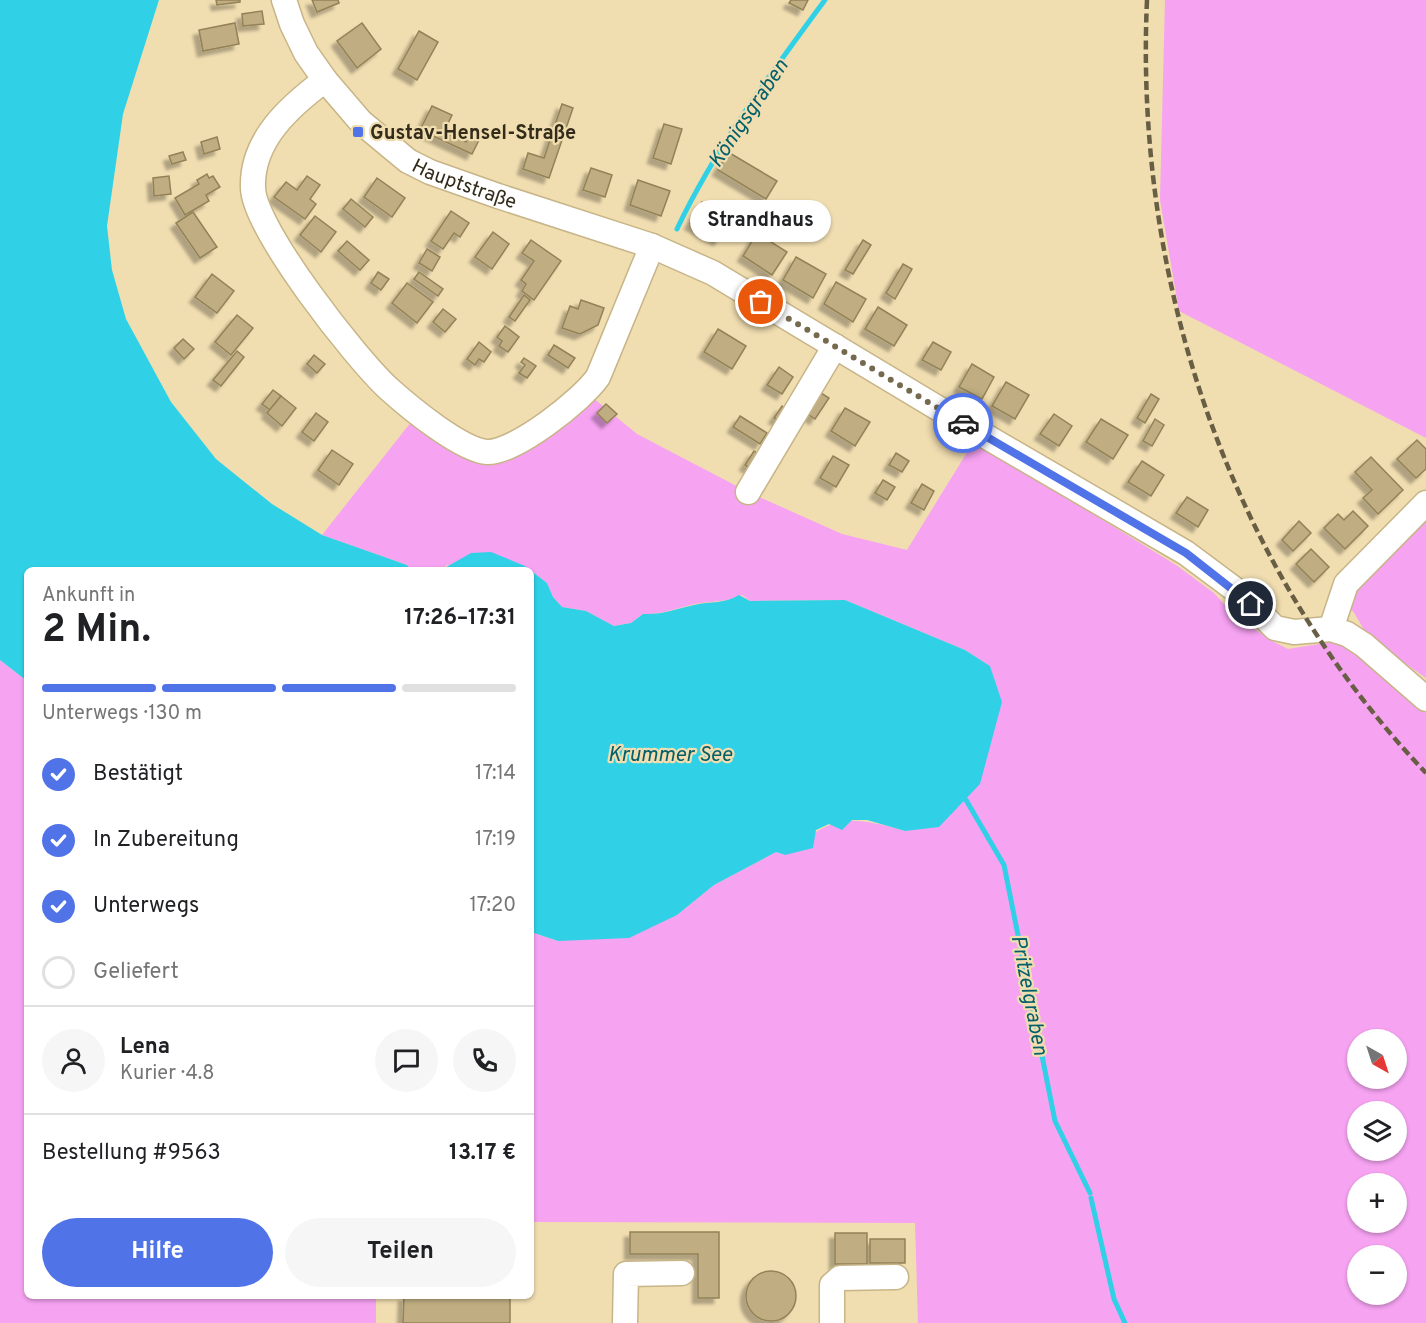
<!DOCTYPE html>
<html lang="de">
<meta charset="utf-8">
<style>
body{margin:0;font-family:Overpass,sans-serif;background:#f6f6f6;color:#202124;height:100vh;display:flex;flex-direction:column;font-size:22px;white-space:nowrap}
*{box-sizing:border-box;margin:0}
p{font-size:20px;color:#757577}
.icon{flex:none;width:33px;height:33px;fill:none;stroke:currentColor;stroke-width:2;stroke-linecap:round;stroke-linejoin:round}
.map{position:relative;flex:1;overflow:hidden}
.side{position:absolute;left:24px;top:567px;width:510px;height:732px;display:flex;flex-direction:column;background:#fff;border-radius:9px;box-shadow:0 2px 4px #0004}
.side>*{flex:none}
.needle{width:39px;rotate:141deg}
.controls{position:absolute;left:1347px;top:1029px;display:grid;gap:12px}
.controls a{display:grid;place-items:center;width:60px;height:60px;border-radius:50%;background:#fff;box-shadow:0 2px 4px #0004;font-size:30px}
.pin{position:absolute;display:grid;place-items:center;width:51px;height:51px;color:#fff;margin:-26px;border:3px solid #fff;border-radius:50%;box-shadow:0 2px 6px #0007}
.courier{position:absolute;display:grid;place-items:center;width:60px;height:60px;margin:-30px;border:4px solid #5173e8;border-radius:50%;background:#fff;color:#222;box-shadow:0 2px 8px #0007}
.bubble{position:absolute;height:42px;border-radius:21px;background:#fff;box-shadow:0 2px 4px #0004;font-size:20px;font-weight:700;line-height:42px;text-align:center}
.summary em{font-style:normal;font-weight:700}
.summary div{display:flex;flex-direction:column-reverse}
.summary{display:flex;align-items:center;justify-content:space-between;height:102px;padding:0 18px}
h1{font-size:39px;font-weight:700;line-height:45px}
.bar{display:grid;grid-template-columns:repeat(4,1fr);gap:9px 6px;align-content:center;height:72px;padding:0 18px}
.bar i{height:8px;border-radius:4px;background:#e0e0e0}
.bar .selected{background:#5173e8}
.bar p{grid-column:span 4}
.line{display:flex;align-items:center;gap:15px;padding:0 18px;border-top:2px solid #e0e0e0}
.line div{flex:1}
.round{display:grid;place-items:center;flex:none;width:63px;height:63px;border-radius:32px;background:#f6f6f6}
ol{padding:0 18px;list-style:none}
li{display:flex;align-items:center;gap:18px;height:66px}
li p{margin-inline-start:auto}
li .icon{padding:6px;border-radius:50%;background:#5173e8;color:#fff;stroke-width:4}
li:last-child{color:#757577}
li i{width:33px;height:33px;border:3px solid #e0e0e0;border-radius:50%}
.action{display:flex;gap:12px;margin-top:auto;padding:12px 18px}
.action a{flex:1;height:69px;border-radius:36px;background:#5173e8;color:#fff;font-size:24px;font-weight:700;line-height:69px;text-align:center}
.action a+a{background:#f6f6f6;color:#202124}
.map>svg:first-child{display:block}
.green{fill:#f6a3f2;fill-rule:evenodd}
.water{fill:#30d1e6}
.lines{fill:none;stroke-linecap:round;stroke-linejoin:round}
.stream{stroke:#30d1e6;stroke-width:5}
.building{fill:#c0ae82;stroke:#938257;stroke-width:1.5;filter:url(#shadow)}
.minor-casing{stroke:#c7b588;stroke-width:27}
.minor{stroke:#fff;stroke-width:24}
.rail{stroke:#685e44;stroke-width:4.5;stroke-dasharray:9 4.5;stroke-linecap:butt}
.done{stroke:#756a4e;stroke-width:6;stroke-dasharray:0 10.8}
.route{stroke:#5173e8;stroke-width:8}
.poi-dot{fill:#5173e8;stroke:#f0ddb0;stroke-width:2}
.labels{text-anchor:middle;stroke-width:4.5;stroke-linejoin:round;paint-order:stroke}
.poi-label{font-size:20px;font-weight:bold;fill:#332c1a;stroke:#f0ddb0;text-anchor:start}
.street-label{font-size:20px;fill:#332c1a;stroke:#f0ddb0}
.water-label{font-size:21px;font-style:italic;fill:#045f6a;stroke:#f0ddb0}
</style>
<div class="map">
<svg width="1426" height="1323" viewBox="0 0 1426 1323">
<defs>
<filter id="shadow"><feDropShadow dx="-5.5" dy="5.5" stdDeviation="1.5" flood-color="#0004"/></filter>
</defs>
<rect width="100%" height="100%" fill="#f0ddb0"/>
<g class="green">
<polygon points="1165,0 1426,0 1426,438 1179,311 1160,200"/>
<path d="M587,393L637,434L748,492L842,534L907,550L974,441L1176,565L1214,593L1234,615L1272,641L1288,649L1332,642L1347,646L1426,713V1323H918L915,1223L531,1222V932L558,941L677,915L714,885L776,852L785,855C833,816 845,814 905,831L990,666L965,650L845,600L750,601L742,595C727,602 712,601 695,604C676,608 662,615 643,614L631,623L614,626L586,611L562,607L553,597L547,583L525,566L447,565L441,570H411L407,565L322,535L419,412L484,452ZM1358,1040H1396V1078H1358ZM1358,1112H1396V1150H1358ZM1358,1184H1396V1222H1358ZM1358,1256H1396V1294H1358Z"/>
<polygon points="1426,511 1426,678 1369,638 1353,611 1345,609 1362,573"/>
<polygon points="0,660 27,681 27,1296 376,1296 376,1323 0,1323"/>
</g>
<g class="water">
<polygon points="0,0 159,0 123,114 107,226 112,270 126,319 171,402 216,459 272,504 322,535 407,565 411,570 27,570 27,681 0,660"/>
<path d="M491,552L525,566L547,583L553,597L562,607L586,611L614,626L631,623L643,614C662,615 675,609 694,605C710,601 725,604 739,595L750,601L845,600L965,650L990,666L1002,702L980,784L939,827L905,831L867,820H852L842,830L829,824L816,830L813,848L785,855L776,852L714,885L677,915L629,938L558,941L531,932V570H441L471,553Z"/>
</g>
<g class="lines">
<g class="stream">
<path d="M677,229C716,147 771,73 825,0"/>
<polyline points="960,796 966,800 1004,865 1055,1121 1090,1193"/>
<polyline points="1091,1198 1114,1299 1125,1323"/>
</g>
</g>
<g class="building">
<polygon points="216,0 240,0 240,2 217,5"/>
<polygon points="312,0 338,0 339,3 317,12"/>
<polygon points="791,0 808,0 803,10 789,3"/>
<polygon points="262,11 264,24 243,26 242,14"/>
<polygon points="235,23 239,44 203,51 199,30"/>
<polygon points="362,23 381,49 357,68 337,41"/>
<polygon points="419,31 438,42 417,80 398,69"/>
<polygon points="562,104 573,108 549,178 523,169 528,153 544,158"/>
<polygon points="432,106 452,115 444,132 466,142 469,134 480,138 472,154 420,130"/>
<polygon points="664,124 682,129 671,164 653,158"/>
<polygon points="217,137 220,149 204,154 201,142"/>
<polygon points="183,152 186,160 172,164 169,156"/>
<polygon points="728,152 777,181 766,199 718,170"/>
<polygon points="591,168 612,175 605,197 583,190"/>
<polygon points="207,174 209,178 213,176 220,187 206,195 209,201 185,215 175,198 199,184 197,180"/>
<polygon points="169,176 171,194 154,196 153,178"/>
<polygon points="307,176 320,185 310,199 316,204 305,219 274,197 286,182 297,190"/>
<polygon points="377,178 405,198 392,217 364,197"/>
<polygon points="638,180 670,191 661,216 630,205"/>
<polygon points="351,199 373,217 365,227 343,209"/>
<polygon points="702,202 732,219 719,240 690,224"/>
<polygon points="451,211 469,223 460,237 454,233 443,249 431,241"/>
<polygon points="193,212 217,247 200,258 176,223"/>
<polygon points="315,216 336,232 321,252 300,235"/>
<polygon points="493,232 509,244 492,269 475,257"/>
<polygon points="757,233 787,252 772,275 743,256"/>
<polygon points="531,240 561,261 534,300 522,291 526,284 521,280 534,261 522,253"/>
<polygon points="863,240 871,245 853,274 845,270"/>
<polygon points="347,241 369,260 360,270 338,251"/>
<polygon points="427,249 440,257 432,271 419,263"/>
<polygon points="796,257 826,274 813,298 783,280"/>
<polygon points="903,264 912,269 895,299 886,293"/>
<polygon points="378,272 389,279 381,290 371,283"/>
<polygon points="419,272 443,289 438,296 414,279"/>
<polygon points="212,274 234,291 217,313 195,297"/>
<polygon points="836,282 866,299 853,322 824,304"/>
<polygon points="407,283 433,302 417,323 392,303"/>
<polygon points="524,295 530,300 515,321 509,317"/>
<polygon points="581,300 604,308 598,325 580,334 562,328 570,306 578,309"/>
<polygon points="878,307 907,325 894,346 865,329"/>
<polygon points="443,309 456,319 445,332 433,322"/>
<polygon points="237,315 253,328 231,355 215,342"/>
<polygon points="505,326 519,337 508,352 499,346 502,341 497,337"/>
<polygon points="718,329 746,346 732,369 704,352"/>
<polygon points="183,339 194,349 184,359 174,348"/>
<polygon points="479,342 491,352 484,362 479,359 475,365 467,359"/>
<polygon points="933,342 951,352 941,370 922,360"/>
<polygon points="554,345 575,358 568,368 548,355"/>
<polygon points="237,351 244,357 221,386 213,380"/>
<polygon points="314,355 325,364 317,373 307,364"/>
<polygon points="524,358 536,366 527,378 519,373 525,365 521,362"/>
<polygon points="972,364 994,377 982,399 959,387"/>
<polygon points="779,367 793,377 782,394 767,385"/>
<polygon points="1006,382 1029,395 1015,419 992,406"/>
<polygon points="273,390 281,396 270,410 262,404"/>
<polygon points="816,390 829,398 815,419 803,411"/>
<polygon points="1151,394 1159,399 1145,423 1137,418"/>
<polygon points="281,396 296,408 282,426 267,413"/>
<polygon points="606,404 617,414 607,423 597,413"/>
<polygon points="782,406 787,410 780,421 774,418"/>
<polygon points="845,408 870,422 855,446 831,431"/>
<polygon points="316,413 328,422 314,441 302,432"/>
<polygon points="1054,414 1072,426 1059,446 1040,434"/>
<polygon points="740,416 767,433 760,444 733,427"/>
<polygon points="1101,419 1128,435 1113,459 1086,442"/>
<polygon points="1155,419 1164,425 1152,446 1143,441"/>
<polygon points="1417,440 1426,449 1426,469 1416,478 1397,459"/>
<polygon points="332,450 353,464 339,485 318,470"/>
<polygon points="754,451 760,455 752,469 745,465"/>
<polygon points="896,453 909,461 902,472 889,465"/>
<polygon points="833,456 849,465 836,487 820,478"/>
<polygon points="1371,457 1403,490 1378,514 1363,498 1372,490 1355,472"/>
<polygon points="1142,461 1164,475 1151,496 1128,482"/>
<polygon points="883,480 895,487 887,500 875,493"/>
<polygon points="922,484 934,491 924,510 911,503"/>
<polygon points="1187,497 1208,510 1198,527 1176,513"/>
<polygon points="1353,511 1368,526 1345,549 1324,528 1338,514 1344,520"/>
<polygon points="1299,521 1311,533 1293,551 1282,540"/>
<polygon points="1311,549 1329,567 1314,582 1296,564"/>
<polygon points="630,1232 719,1232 719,1298 698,1298 698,1254 630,1254"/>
<rect x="835" y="1233" width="32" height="31"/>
<rect x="870" y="1239" width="35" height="24"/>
<circle cx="771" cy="1296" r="25"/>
<polygon points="404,1296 510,1296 510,1323 403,1323"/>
</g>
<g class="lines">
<g class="minor-casing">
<g id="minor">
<path id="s1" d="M284,0L292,24L306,53L325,80L361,122L408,161L430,172L498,196L652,246L713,273L951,416L1186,553L1241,594L1275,628L1294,632L1331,629L1347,634L1364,645L1426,699"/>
<path d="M325,80C290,106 251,140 253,188C254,229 356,359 389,389C409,407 461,450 487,452C515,453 582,400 598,377L652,246"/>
<polyline points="748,492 835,346"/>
<polyline points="1331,629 1346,584 1426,503"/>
<polyline points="625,1323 626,1274 682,1273"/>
<polyline points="832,1323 832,1285 840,1278 896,1277"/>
</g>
</g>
<use href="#minor" class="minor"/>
<path class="rail" d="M1147,0C1134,282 1230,567 1426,773"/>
</g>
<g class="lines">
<polyline class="done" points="761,302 963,423"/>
<polyline class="route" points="963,423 1186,553 1251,604"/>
</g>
<rect class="poi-dot" x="352" y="126" width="12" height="12" rx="3"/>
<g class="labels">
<g class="poi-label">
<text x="370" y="139">Gustav-Hensel-Straße</text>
</g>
<g class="street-label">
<text dy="7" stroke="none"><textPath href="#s1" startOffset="268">Hauptstraße</textPath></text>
</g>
<g class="water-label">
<text transform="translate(748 113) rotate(-56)" y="7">Königsgraben</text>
<text x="670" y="761">Krummer See</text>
<text transform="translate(1030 995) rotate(79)" y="7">Pritzelgraben</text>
</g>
</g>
</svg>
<div class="controls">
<a><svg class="needle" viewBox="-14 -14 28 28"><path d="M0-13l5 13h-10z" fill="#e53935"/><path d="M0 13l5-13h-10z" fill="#757577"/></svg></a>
<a><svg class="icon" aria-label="layers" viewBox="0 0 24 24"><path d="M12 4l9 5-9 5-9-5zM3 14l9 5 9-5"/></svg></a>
<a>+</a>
<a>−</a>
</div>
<div class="pin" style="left:761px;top:302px;background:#ea580c"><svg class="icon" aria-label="bag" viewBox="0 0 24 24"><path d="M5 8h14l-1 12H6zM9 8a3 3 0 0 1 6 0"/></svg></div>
<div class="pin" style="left:1251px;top:604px;background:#1f2937"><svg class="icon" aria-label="home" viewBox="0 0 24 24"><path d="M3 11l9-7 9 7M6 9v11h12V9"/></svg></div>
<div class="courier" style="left:963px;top:423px"><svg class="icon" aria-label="car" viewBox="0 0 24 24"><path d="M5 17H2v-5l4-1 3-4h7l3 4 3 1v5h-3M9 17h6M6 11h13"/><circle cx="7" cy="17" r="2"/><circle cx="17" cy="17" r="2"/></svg></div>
<div class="bubble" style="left:690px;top:200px;width:141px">Strandhaus</div>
<section class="side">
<div class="summary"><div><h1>2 Min.</h1><p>Ankunft in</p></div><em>17:26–17:31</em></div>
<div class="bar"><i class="selected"></i><i class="selected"></i><i class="selected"></i><i></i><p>Unterwegs · 130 m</p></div>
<ol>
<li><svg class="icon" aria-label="check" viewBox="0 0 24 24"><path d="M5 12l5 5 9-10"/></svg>Bestätigt<p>17:14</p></li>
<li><svg class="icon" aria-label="check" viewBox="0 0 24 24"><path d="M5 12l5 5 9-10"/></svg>In Zubereitung<p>17:19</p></li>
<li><svg class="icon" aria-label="check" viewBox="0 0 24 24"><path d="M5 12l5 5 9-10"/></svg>Unterwegs<p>17:20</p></li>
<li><i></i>Geliefert</li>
</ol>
<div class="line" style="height:108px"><a class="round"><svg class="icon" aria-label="person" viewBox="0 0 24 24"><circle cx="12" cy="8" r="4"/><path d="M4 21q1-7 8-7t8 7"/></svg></a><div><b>Lena</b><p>Kurier · 4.8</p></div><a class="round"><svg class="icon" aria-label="chat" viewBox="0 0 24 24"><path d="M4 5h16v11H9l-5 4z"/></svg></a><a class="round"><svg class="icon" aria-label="phone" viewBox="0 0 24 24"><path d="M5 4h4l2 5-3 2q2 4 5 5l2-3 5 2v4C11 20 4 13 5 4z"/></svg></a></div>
<div class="line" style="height:78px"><div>Bestellung #9563</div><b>13.17 €</b></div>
<div class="action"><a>Hilfe</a><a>Teilen</a></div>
</section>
</div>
